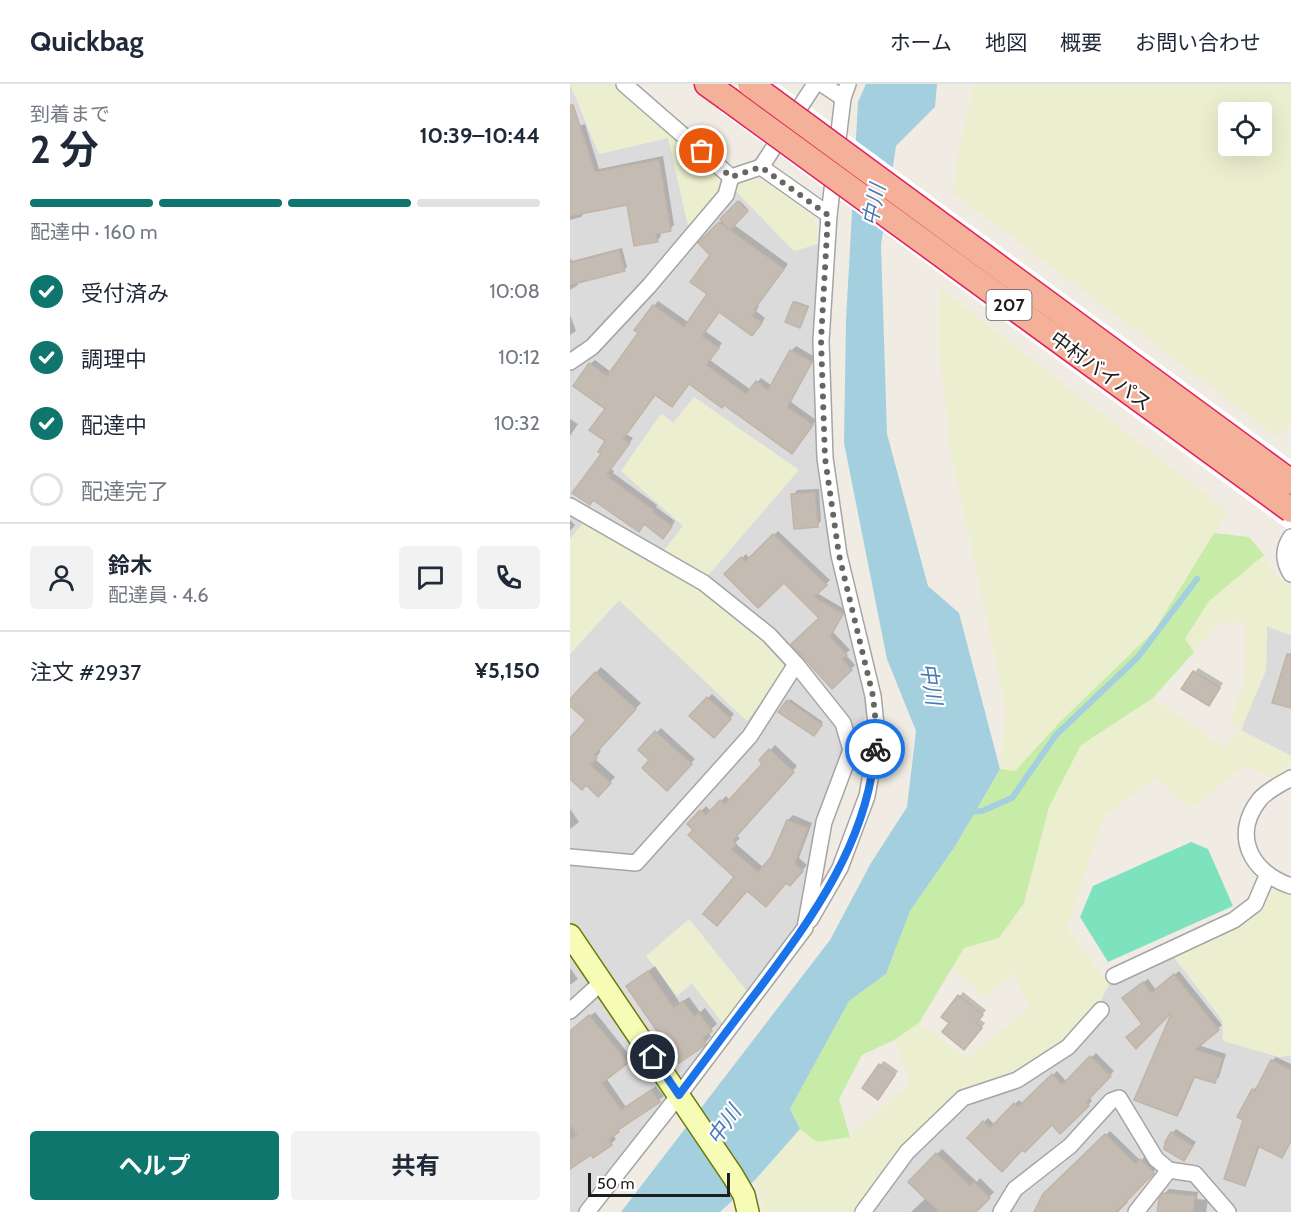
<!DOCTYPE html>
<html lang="ja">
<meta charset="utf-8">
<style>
body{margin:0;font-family:Cabin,"Noto Sans JP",sans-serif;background:#f2f2f3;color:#1f2937;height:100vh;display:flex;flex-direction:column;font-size:22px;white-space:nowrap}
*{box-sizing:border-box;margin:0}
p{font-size:20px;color:#747a83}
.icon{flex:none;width:33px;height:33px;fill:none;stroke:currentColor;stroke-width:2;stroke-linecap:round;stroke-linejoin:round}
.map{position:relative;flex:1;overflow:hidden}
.panel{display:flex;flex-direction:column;background:#fff;width:570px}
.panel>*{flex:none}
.buttons{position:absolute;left:648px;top:18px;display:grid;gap:12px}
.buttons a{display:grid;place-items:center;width:54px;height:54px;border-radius:6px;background:#fff;box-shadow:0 6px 24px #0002;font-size:30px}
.scale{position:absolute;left:18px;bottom:15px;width:142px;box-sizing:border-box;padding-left:6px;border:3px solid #1e1e1e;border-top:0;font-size:16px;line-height:21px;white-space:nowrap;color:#1e1e1e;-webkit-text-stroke:4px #fff;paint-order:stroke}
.pin{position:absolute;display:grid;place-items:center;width:51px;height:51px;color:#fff;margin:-26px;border:3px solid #fff;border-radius:50%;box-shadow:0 2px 6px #0007}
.courier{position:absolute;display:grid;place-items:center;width:60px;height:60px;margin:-30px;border:4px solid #1a73e8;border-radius:50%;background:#fff;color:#222;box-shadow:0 2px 8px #0007}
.head em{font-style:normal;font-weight:700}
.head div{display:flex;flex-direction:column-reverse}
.head{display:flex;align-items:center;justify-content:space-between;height:102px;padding:0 30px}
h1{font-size:39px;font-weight:700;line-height:45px}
.bar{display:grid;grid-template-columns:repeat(4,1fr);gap:9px 6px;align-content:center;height:72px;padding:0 30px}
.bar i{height:8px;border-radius:4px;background:#e0e1e3}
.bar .selected{background:#0f766e}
.bar p{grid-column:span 4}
.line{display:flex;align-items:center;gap:15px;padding:0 30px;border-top:2px solid #e0e1e3}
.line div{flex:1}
.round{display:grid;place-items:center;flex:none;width:63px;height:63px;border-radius:6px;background:#f2f2f3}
ol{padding:0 30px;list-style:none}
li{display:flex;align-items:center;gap:18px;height:66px}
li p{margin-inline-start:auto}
li .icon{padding:6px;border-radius:50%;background:#0f766e;color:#fff;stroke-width:4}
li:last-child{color:#747a83}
li i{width:33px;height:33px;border:3px solid #e0e1e3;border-radius:50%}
.cta{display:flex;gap:12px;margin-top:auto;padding:12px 30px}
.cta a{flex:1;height:69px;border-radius:6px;background:#0f766e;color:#fff;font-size:24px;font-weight:700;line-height:69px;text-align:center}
.cta a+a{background:#f2f2f3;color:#1f2937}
header{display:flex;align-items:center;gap:36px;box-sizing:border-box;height:84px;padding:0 30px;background:#fff;border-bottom:2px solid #e0e1e3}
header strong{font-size:28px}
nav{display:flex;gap:33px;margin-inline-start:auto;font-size:21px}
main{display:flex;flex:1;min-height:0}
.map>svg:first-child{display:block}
.residential{fill:#dcdbdb}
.farmland{fill:#ecefcf;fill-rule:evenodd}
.grass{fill:#c7eca8}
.pitch{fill:#7fe2bf}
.water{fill:#a3cfdf}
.pier{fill:#fff}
.shadow{fill:#0003}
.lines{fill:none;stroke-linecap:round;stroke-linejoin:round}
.stream{stroke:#a3cfdf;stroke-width:6}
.building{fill:#c4bcb3;stroke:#c2b3a6;stroke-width:1.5}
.minor-casing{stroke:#a5a5a5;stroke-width:18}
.secondary-casing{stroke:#697a01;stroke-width:24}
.trunk-casing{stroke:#e11e5a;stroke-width:27}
.minor{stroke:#fff;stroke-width:15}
.secondary{stroke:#f6fcb6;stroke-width:21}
.trunk{stroke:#f4b099;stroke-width:24}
.trunk-bridge-casing{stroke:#e11e5a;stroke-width:27;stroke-linecap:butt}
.trunk-bridge{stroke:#f4b099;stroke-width:24}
.done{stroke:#686663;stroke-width:6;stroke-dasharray:0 10.8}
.route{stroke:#1a73e8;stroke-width:8}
.labels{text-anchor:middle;stroke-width:4.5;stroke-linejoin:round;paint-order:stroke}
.shield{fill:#fff;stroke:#626262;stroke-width:1.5}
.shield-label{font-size:18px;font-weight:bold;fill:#1e1e1e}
.street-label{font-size:20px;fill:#1e1e1e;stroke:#fff}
.water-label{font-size:21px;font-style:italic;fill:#4779b2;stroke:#fff}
</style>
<header>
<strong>Quickbag</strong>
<nav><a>ホーム</a><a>地図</a><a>概要</a><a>お問い合わせ</a></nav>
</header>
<main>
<section class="panel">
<div class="head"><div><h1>2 分</h1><p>到着まで</p></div><em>10:39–10:44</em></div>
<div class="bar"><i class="selected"></i><i class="selected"></i><i class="selected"></i><i></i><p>配達中 · 160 m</p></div>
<ol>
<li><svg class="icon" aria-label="check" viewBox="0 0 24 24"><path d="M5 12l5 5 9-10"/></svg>受付済み<p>10:08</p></li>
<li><svg class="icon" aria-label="check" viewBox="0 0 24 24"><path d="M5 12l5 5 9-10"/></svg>調理中<p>10:12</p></li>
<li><svg class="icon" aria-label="check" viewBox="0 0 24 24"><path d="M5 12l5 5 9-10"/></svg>配達中<p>10:32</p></li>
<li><i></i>配達完了</li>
</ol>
<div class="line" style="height:108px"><a class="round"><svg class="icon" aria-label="person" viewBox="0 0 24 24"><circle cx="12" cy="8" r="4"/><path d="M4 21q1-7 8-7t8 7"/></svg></a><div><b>鈴木</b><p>配達員 · 4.6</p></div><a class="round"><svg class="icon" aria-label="chat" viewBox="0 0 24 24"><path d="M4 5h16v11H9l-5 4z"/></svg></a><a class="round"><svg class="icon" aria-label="phone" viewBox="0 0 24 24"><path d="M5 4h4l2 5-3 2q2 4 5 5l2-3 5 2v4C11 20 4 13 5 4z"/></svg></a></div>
<div class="line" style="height:78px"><div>注文 #2937</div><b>¥5,150</b></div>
<div class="cta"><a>ヘルプ</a><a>共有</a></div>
</section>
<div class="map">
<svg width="721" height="1128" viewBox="0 0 721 1128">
<rect width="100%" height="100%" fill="#f0ece4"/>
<g class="residential">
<polygon points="0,0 29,70 98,54 164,105 224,167 250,159 251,372 300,618 260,736 245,819 179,910 119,835 107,912 122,899 155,942 11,1128 0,1128 0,570 49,516 177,636 129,502 103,339 92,330 114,442 84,479 15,438 0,455"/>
<polygon points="697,542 721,551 721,672 670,646 696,586"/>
<polygon points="604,873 653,936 709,973 721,971 721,1128 286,1128 333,1064 527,924 539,900"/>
</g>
<g class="farmland">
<polygon points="1,0 42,0 155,97 190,95 243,133 250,159 224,167 164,105 119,146 98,54 29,70"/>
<path d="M404,0H721V339L710,355L383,109L385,85ZM658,28H692V62H658Z"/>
<polygon points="370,204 658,427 584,547 490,638 445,687 430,685 436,625 381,368 368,255"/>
<polygon points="124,313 229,386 129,502 196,557 217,585 177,637 49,516 0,570 0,455 14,438 84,479 113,442 51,387 91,330 103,339"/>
<polygon points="694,471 707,494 721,502 721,551 697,542 696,586 671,646 721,672 721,678 705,695 675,682 621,725 586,695 534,732 497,844 539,900 527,924 496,958 448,993 390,1008 286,1128 193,1128 191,1111 185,1096 230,1045 247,1058 280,1053 340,998 324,956 349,939 397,974 460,923 444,888 415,914 382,883 394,863 429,854 454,819 479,723 511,661 583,614 654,663 670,647 659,637 675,596 675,538 649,539 624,568 614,555 639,517"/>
<polygon points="706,804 721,809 721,971 709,973 653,957 652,936 604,873 672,839"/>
<polygon points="119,835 179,910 155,942 122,899 107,912 76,872"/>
</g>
<polygon class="grass" points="644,449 679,453 694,471 639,517 615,555 624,568 583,614 511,661 479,723 454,819 429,854 394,864 349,939 324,956 292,971 269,1015 280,1053 247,1058 230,1045 220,1025 279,917 316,890 340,827 386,761 430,685 445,687 490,638 584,547"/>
<polygon class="pitch" points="621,758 638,765 663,822 538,878 510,833 523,802"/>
<polygon class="water" points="296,0 367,0 365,23 326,62 311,161 317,350 358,502 389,529 430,685 386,761 340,827 316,890 279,917 220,1025 230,1045 185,1096 150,1128 51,1128 260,856 301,779 337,723 346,647 317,575 274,359 276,237 288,18"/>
<polygon class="pier" points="169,0 209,0 721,376 721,448 149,27"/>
<g class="shadow">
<polygon points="15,40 29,85 93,72 104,141 100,145 90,148 91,152 87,157 58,120 15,128 11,133 0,136 0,45"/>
<polygon points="170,117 178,125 163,140 218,180 187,221 189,222 186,227 195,234 187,246 149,227 135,247 152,259 140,276 181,306 191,294 202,302 221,267 226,262 245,273 221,318 246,336 226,364 120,299 86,309 56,350 63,354 41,385 44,387 43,389 87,421 86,423 105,437 98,448 24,415 33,369 37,357 37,325 20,280 25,276 41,288 70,248 66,246 88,217 118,238 139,210 142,171 130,159"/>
<polygon points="52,164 57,183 54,186 7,197 8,201 0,206 0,174 2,177"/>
<polygon points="225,217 239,222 230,243 224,218"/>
<polygon points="0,231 6,247 0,251"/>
<polygon points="0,335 8,340 0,352"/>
<polygon points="249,405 251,437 247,441 223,411 227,406"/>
<polygon points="0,436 5,441 0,447"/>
<polygon points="208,447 260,496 247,509 276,526 263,548 280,566 275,570 285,581 262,603 251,534 214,496 156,490 176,470 180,475"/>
<polygon points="31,583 71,619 28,665 31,667 25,675 45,693 28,711 16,699 0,693 0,656 18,636 0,620 0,617"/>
<polygon points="628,584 653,599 642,616 614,605"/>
<polygon points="142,610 164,630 144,652 121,632"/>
<polygon points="220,615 253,638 245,649 211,627"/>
<polygon points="91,644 125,675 97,705 81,676 70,666"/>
<polygon points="205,661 227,682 166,751 170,754 165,759 194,784 202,774 218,736 223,731 242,739 229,774 237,781 224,796 216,798 166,793 119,740 136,722 141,727 156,712 160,716 195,679 191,676"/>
<polygon points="0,725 9,738 0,745"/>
<polygon points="85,882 110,919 119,913 130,928 135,924 147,940 138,948 141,952 133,961 58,902"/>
<polygon points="0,884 8,895 0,901"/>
<polygon points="609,887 652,941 628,961 656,970 649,993 645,997 626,991 611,1026 606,1030 606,922 573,940 558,910 578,895 586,906"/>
<polygon points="393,908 416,926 409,935 415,939 398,960 381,939 373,932"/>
<polygon points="25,928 61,973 36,994 56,1023 86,1002 94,1012 43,1051 46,1055 41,1060 21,1069 0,1083 0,947"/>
<polygon points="526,969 544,987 519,1013 522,1017 490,1048 482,1039 399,1054 418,1034 425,1041 449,1016 453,1020 487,987 497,998"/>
<polygon points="706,973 721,980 721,1058 712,1072 690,1061 678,1096 674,1101 683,1006 687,1002 689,1003 702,977"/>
<polygon points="314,977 328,987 312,1010 310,981"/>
<polygon points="606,1045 626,1058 614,1075 602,1049"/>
<polygon points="540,1047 571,1077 575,1072 587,1084 556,1116 558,1118 548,1128 466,1128 474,1111"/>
<polygon points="372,1065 407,1098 410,1094 424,1108 405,1128 341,1128 356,1114 340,1098"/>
<polygon points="599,1105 628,1108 627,1115 638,1116 636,1128 589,1128 594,1110"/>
</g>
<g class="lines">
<polyline class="stream" points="398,728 412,727 442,714 486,651 568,573 627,495"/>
</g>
<g class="building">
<polygon points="0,21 3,21 25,88 89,76 101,147 86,150 88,158 64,162 57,121 0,132"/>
<polygon points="168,117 178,127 160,146 150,135"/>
<polygon points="149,138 214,185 184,226 186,227 182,232 192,239 182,252 149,228 132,252 149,264 136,281 176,310 186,297 198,306 220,266 242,278 217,323 243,341 222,370 154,321 152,324 119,300 102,323 85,311 53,355 60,359 37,390 41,392 39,394 84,426 82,428 102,442 93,455 74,440 69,448 23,416 20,421 2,409 31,370 28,368 35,357 19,346 35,325 3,302 19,279 37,292 68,249 64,246 83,221 114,243 137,210 120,198 140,171 128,159"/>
<polygon points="49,166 55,187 0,201 0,179"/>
<polygon points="223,218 238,223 230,244 215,238"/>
<polygon points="245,408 248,443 224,445 221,410"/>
<polygon points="203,450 257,501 244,513 273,530 260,553 277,571 272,575 282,586 262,605 221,560 249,534 214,499 188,524 154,490 171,473 175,478"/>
<polygon points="717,570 721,570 721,624 702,619"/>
<polygon points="623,587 650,604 639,622 611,605"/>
<polygon points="25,588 66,625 24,671 27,674 20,681 41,699 28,713 16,701 12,706 0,695 0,654 16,636 0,622 0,615"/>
<polygon points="137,613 161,635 144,654 119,632"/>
<polygon points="217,616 252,641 244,652 208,628"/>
<polygon points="85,647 122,680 97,707 72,684 79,676 68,666"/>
<polygon points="199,665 224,688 163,756 166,760 161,765 188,788 201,773 217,736 238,744 225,779 233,787 220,802 216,799 196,823 177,807 147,842 133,830 164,793 118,751 123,746 117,740 130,726 136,731 150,716 155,720 192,680 189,676"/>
<polygon points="78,887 104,924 113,917 124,932 129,929 142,947 133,954 136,959 134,962 109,979 56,902"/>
<polygon points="604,890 649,946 625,966 653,974 645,999 624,993 607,1032 564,1016 602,928 566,965 556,953 572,940 552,914 573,898 581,909"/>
<polygon points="388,911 413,931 406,939 412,944 394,966 372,948 379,939 371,933"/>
<polygon points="19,931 58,979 32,999 51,1026 81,1006 90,1018 48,1046 49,1048 38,1056 42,1061 23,1074 21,1071 0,1085 0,1056 7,1051 0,1040 0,947"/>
<polygon points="520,972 541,992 516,1018 519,1022 490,1050 482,1041 455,1068 452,1066 432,1088 397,1054 413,1037 420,1044 444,1019 448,1023 482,990 492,1001"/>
<polygon points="701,976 721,986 721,1057 712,1074 688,1062 675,1102 654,1095 673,1036 667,1033 682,1005 685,1007"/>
<polygon points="309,980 325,991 308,1016 292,1004"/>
<polygon points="601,1048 623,1062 614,1077 594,1065 595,1058"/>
<polygon points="535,1050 566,1080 570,1075 584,1089 546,1128 464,1128 473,1110"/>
<polygon points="366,1069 400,1102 404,1098 420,1114 406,1128 369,1128 338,1098"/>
<polygon points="593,1109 625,1112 623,1128 587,1128 589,1115"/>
</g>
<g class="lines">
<g class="minor-casing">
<g id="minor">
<polyline points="54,0 161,93 191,83 259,131"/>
<polyline points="252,0 273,14"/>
<polyline points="191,83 245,0"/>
<polyline points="0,278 22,263 79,202 156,111 161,93"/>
<polyline points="0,422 134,499 199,551 226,580 273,639 281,666 254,738 235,844 109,1011 17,1128"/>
<path d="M721,453C712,466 713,477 721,490"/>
<path d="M721,694C711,700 698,706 690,715C661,751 681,789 721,802"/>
<polyline points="0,773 66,779 180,652 226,580"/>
<polyline points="240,836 270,784 297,712 305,668 306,641 303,612 269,471 255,374 251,257 259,131 273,14 278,0"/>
<polyline points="544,892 664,836 685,820 697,792"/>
<polyline points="0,927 32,898"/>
<polyline points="293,1128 337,1068 393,1014 447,996 498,963 531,926"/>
<polyline points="431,1128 445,1105 500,1062 541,1017 549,1014 586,1075 599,1086 625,1090 658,1128"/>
<polyline points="566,1128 599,1086"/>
</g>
</g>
<g class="secondary-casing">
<polyline id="secondary" points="0,851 163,1092 174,1111 178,1128"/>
</g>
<g class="trunk-casing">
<polyline id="trunk" points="137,0 158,15"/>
</g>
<use href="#minor" class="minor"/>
<use href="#secondary" class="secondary"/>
<use href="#trunk" class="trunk"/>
<g class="trunk-bridge-casing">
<g id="trunk-bridge">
<polyline points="180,0 721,398"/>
<polyline points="158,15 721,426"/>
</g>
</g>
<use href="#trunk-bridge" class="trunk-bridge"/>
</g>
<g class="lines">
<polyline class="done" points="132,67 161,93 191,83 258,131 251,256 255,374 269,471 303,612 306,641 305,665"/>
<path class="route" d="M83,973L109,1011C136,975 162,940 189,905C243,833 298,757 305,665"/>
</g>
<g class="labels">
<rect class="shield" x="416.5" y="206" width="45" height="30" rx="4.5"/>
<g class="shield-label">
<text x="439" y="227">207</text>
</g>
<g class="street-label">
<text transform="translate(531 287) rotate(36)" y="7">中村バイパス</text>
</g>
<g class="water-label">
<text transform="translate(304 121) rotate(-78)" y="7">中川</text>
<text transform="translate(361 600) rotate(81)" y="7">中川</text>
<text transform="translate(154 1041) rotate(-55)" y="7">中川</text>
</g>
</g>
</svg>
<div class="buttons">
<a><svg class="icon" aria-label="locate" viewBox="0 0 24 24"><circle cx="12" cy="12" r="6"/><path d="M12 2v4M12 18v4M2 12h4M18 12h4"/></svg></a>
</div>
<div class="scale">50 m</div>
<div class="pin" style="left:132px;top:67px;background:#ea580c"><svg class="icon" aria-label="bag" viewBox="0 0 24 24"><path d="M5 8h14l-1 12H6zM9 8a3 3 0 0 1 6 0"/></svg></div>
<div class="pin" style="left:83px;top:973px;background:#1f2937"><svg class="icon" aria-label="home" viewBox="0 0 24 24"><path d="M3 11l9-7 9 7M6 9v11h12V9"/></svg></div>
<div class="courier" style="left:305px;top:665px"><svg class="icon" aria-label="bike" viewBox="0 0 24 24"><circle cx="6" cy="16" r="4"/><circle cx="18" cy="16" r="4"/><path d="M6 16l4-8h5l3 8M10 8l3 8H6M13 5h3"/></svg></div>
</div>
</main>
